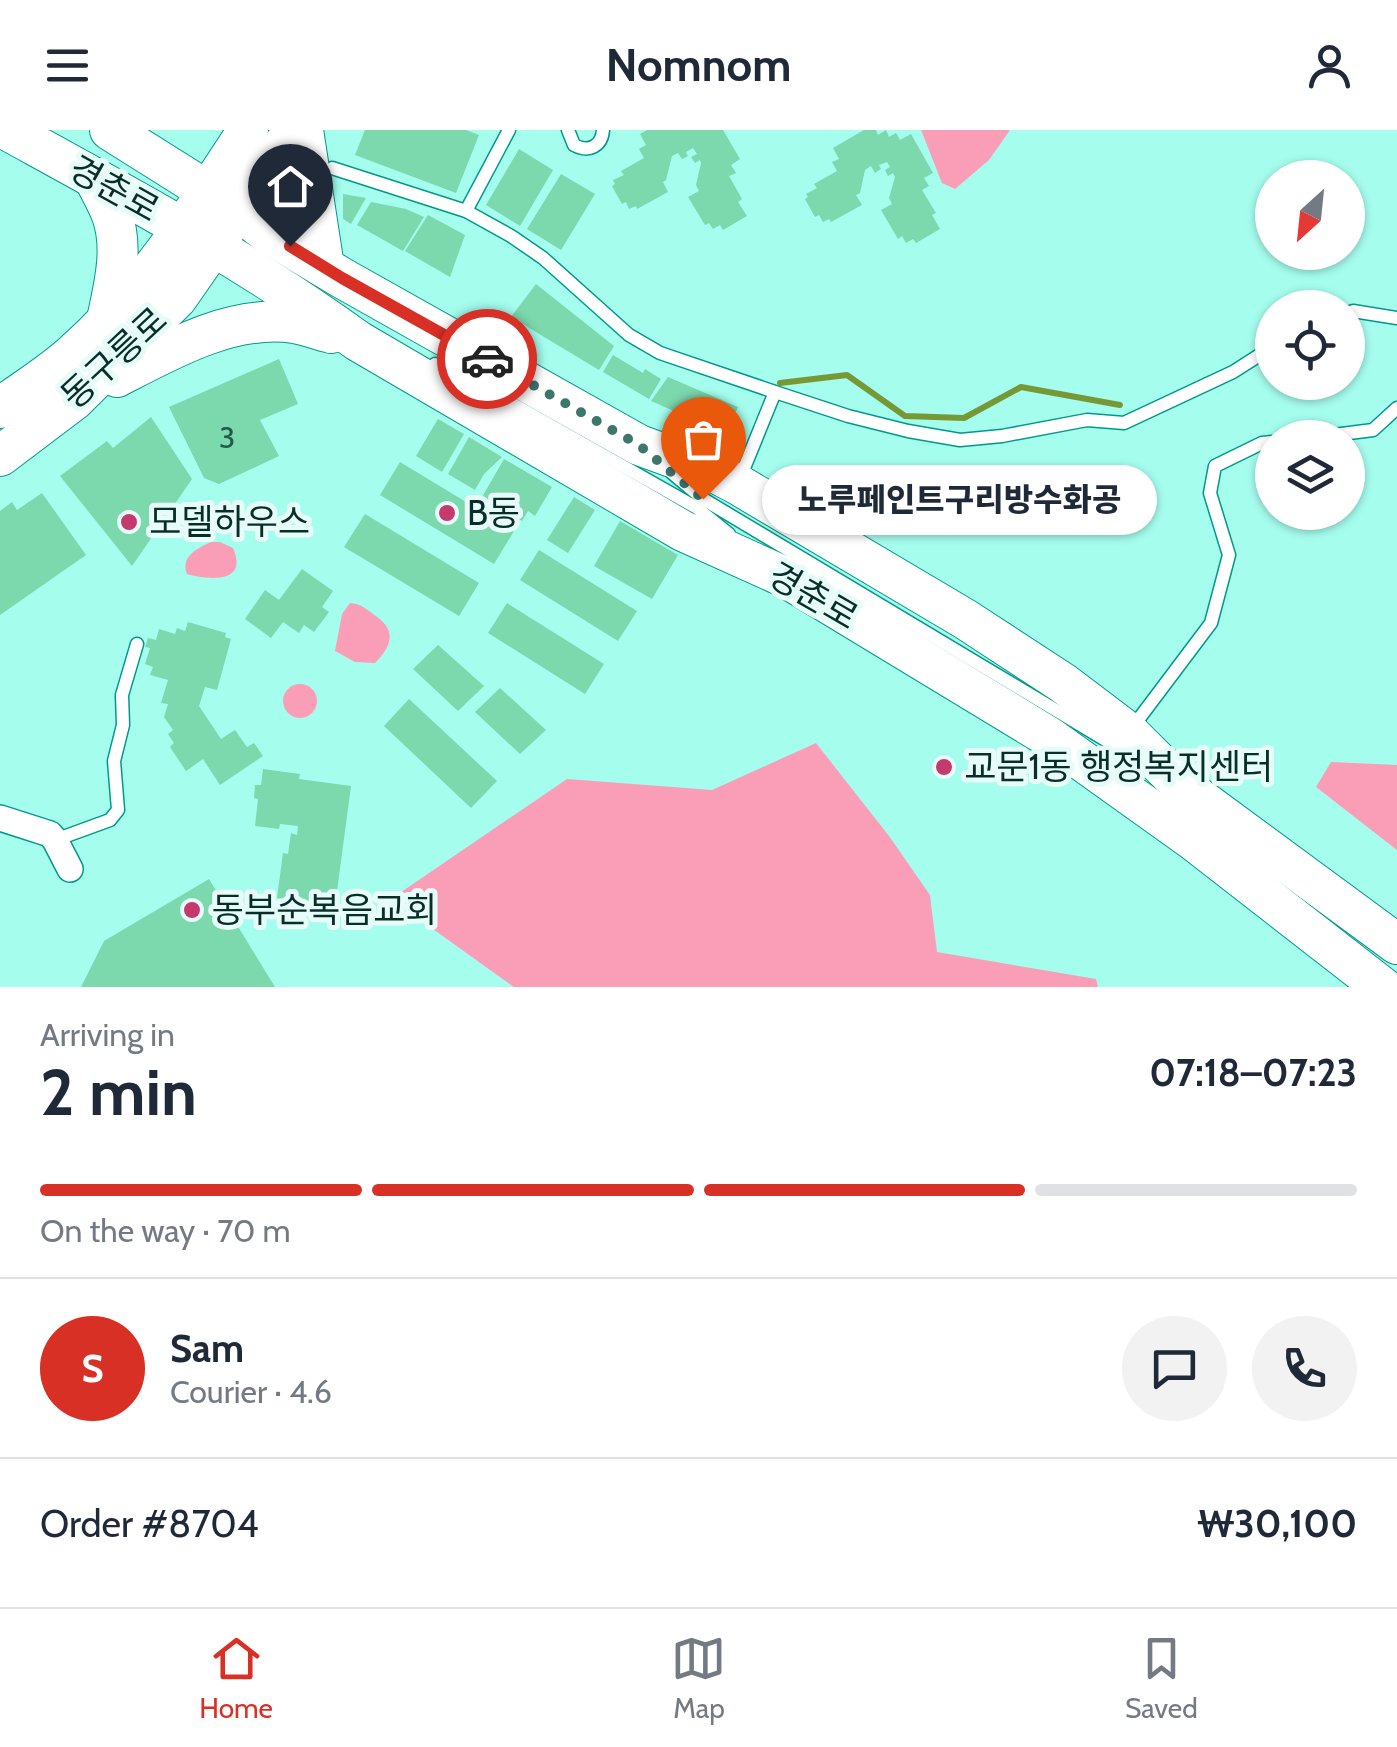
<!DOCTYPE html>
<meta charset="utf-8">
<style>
body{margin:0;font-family:Cabin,"Noto Sans KR",sans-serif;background:#f2f2f3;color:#1f2937;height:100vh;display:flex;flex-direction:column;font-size:38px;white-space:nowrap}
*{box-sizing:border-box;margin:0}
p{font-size:32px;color:#747a83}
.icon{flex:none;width:55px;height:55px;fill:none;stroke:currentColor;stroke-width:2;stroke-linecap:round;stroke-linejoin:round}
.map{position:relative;height:857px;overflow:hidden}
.sheet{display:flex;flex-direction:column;background:#fff;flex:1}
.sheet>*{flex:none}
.needle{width:65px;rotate:207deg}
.tools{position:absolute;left:1255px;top:30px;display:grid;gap:20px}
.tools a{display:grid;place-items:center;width:110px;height:110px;border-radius:50%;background:#fff;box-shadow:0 2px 8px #0004;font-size:50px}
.pin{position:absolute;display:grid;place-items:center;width:85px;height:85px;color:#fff;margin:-102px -42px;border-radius:50% 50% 50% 0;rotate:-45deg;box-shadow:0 0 10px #0007}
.pin .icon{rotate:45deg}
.courier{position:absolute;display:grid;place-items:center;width:100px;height:100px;margin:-50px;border:8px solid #d93025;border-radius:50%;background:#fff;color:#222;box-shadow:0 2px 12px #0007}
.bubble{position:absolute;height:70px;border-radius:35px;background:#fff;box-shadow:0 2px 8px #0004;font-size:32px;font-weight:800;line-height:70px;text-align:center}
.summary em{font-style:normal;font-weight:800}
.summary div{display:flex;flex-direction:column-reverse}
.summary{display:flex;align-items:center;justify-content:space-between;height:170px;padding:0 40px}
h1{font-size:65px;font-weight:800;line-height:75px}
.bar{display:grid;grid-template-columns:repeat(4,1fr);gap:15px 10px;align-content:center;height:120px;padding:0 40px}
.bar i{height:12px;border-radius:8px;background:#e0e1e3}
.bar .current{background:#d93025}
.bar p{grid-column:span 4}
.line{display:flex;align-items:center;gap:25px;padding:0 40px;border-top:2px solid #e0e1e3}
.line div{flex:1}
.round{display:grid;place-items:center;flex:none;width:105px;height:105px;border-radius:52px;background:#f2f2f3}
header{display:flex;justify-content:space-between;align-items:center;height:130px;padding:0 40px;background:#fff;font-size:45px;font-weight:800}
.tab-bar{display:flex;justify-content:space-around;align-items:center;height:140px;border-top:2px solid #e0e1e3;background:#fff;font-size:28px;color:#747a83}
.tab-bar a{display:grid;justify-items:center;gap:5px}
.tab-bar .current{color:#d93025}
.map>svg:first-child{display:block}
.green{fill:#fa9eb7}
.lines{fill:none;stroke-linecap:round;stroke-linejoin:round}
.stream{stroke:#769936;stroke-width:6}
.building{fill:#7cd8ad}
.lane-casing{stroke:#009989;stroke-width:15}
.street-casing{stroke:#009989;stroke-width:28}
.primary-casing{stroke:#009989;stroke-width:42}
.lane{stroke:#fff;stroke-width:12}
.street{stroke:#fff;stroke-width:25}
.primary{stroke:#fff;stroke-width:40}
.done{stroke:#3e766e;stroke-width:10;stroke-dasharray:0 18}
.route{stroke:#d93025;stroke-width:12}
.poi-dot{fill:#c5396d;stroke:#e7fcf8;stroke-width:4}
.labels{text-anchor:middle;stroke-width:10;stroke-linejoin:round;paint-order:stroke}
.number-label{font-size:30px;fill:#24584a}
.street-label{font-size:35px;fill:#072e29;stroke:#e7fcf8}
.poi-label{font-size:35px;fill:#072e29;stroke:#e7fcf8;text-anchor:start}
</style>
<header><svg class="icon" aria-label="menu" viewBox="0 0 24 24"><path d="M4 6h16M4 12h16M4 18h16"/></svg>Nomnom<svg class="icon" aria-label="person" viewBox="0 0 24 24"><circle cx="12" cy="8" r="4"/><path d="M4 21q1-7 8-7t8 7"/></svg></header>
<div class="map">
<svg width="1397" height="857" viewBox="0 0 1397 857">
<rect width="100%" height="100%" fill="#a5fdee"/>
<g class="green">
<polygon points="921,0 1010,0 989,30 955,59 942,53"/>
<path d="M211,412H220L233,418C249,454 208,450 187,444C180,427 197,418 211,412Z"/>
<path d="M350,473C361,474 365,478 373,484C396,499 394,514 375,533L355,532L335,521L342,484Z"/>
<circle cx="300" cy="571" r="17"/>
<polygon points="816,613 889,706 930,765 937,822 1096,849 1098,857 514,857 391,769 567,649 712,660"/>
<polygon points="1331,632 1397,635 1397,720 1316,657"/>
</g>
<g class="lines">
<polyline class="stream" points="780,253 847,245 905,286 964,288 1021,257 1120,275"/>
</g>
<g class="building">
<polygon points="365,0 466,0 479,5 456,63 355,25"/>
<polygon points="647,0 723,0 740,29 731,35 736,43 729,46 742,69 738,72 747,86 723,100 720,95 713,99 709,93 705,95 688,67 699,61 696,55 701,33 700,30 695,33 691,27 697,24 693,18 686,22 688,26 682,29 678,23 672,26 666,50 663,52 668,62 637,79 636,76 629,79 626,72 622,74 612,56 615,54 613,50 624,45 621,41 644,28 639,19 646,15 640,4"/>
<polygon points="864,0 876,0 878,5 886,0 889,7 896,3 900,10 911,4 933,43 924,48 929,56 922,60 936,83 932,85 940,99 916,113 913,109 906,113 902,106 898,109 881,80 892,74 889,68 895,47 893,43 888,46 885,40 890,37 887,32 879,35 881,39 875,43 871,36 865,40 860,63 856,65 862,75 831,92 829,89 823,92 819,85 815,87 805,69 808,67 806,64 817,58 814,54 837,41 832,32 839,29 833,18"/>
<polygon points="519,19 553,40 520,96 486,75"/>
<polygon points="561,44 595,64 561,120 527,99"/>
<polygon points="343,64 366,68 351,94 343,89"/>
<polygon points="371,72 406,79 424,87 403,121 357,95"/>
<polygon points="428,85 465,105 450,147 405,121"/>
<polygon points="536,154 614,216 599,240 511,187"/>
<polygon points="613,225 643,243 645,239 661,249 649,269 603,242"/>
<polygon points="279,229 298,274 260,290 279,326 219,354 204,348 169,277"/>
<polygon points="668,247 738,277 723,310 689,293 690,288 651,271"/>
<polygon points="151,287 192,349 132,436 60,346 107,311 113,318"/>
<polygon points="438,289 464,304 442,342 416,326"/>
<polygon points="469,307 502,327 484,344 475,360 448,344"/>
<polygon points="504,329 552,357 535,386 528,381 522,391 482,367"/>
<polygon points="400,332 514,401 494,434 380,365"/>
<polygon points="42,363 86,425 0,485 0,381 12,372 17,380"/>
<polygon points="574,367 595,380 568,423 547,410"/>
<polygon points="365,384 479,453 459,486 344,417"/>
<polygon points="620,391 678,425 652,469 594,436"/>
<polygon points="539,420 637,481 618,511 520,450"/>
<polygon points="302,439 333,461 322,477 329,482 314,502 304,495 299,503 283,492 271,508 245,489 265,460 279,470"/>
<polygon points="507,473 604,534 585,564 488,503"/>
<polygon points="188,492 226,503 225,507 231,509 217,560 205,557 199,576 221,609 235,600 247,617 254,613 263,626 220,655 203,629 186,641 170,617 174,613 168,604 173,600 164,587 168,574 161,573 168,550 150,545 153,537 145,534 150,518 145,517 148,508 156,510 159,499 175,504 177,498 185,501"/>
<polygon points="438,515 484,556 458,581 413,539"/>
<polygon points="500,558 546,600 520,624 475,582"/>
<polygon points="409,569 497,651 471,678 384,596"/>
<polygon points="263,639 300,644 299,649 351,656 335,776 277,768 283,723 288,724 291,703 297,705 298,696 280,694 279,699 255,696 258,669 254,668 255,655 261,655"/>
<polygon points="209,749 275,857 81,857 104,811"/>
</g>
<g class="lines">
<g class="lane-casing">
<g id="lane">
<path d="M568,0L574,15C589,23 602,16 603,0"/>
<polyline points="332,38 466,81 511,106 543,128 629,205 660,223 775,262"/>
<polyline points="466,81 509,0"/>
<polyline points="1348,183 1353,181 1397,188"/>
<polyline points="435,234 490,261 697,378 729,404"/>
<polyline points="1310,308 1373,300 1397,278"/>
<polyline points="672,343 703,369 1119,618"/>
<polyline points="740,348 775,262 848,286 908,301 960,310 1002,306 1087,290 1124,293 1233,242 1272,217"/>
<polyline points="1132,598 1211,493 1229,425 1210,363 1215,336 1262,313 1272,312"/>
<polyline points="55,710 110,690 118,680 114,631 123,595 122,565 137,514"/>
</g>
</g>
<g class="street-casing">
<polyline id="street" points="0,688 50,704 55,710 70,739"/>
</g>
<g class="primary-casing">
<g id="primary">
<path d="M7,0C127,66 247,130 358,211L683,401L785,447L1049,607L1193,710L1382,857"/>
<polyline points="110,0 239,81 269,104 342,148 639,315 718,344 737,354 965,489 1063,553 1129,603 1181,655 1397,814"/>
<polyline points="303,0 324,137"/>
<path d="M94,48C100,60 107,72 112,85C124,119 114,156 107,190"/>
<path d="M117,247C169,220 232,184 294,193C306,195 319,200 331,203"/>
<path d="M0,278C24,260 51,244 74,223C146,159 196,80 248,0"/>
<polyline points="0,326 74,270 177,168 294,0"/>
</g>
</g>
<use href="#lane" class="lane"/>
<use href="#street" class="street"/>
<use href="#primary" class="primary"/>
</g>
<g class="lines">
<polyline class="done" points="487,229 639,315 703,369"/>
<polyline class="route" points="290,116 342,148 487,229"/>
</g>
<g class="poi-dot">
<circle cx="447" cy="383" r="10"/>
<circle cx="129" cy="392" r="10"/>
<circle cx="944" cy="637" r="10"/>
<circle cx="192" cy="780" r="10"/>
</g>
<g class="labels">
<g class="number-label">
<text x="227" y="318">3</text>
</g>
<g class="street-label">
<text transform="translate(114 59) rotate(29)" y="12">경춘로</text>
<text transform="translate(114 228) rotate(-43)" y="12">동구릉로</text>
<text transform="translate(813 466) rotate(30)" y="12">경춘로</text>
</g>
<g class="poi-label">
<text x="467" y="395">B동</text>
<text x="149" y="404">모델하우스</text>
<text x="964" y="649">교문1동 행정복지센터</text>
<text x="212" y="792">동부순복음교회</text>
</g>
</g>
</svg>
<div class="tools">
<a><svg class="needle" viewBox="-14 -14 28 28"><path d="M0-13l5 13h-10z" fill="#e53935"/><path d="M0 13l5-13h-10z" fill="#747a83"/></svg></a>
<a><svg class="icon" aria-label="locate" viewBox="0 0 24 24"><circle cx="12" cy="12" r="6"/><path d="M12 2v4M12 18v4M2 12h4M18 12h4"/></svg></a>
<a><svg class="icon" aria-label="layers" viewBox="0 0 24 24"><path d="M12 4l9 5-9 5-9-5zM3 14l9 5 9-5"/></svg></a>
</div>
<div class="pin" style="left:703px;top:369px;background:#ea580c"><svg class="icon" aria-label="bag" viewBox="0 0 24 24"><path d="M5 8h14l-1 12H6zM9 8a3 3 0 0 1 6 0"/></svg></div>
<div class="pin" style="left:290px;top:116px;background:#1f2937"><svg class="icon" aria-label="home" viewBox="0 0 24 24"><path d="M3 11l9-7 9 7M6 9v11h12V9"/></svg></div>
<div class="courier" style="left:487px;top:229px"><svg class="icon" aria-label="car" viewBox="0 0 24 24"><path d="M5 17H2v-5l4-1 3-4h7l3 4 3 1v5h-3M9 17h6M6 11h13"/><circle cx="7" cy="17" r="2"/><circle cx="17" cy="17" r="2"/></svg></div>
<div class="bubble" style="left:762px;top:335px;width:395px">노루페인트구리방수화공</div>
</div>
<section class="sheet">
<div class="summary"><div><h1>2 min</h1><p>Arriving in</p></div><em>07:18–07:23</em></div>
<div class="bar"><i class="current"></i><i class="current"></i><i class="current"></i><i></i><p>On the way · 70 m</p></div>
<div class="line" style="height:180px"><b class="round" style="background:#d93025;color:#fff">S</b><div><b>Sam</b><p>Courier · 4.6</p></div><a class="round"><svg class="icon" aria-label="chat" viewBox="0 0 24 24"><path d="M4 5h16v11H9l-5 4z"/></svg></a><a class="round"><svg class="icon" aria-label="phone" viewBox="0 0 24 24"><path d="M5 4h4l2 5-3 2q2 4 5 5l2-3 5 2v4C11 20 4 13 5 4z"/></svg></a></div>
<div class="line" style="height:130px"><div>Order #8704</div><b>₩30,100</b></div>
</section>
<nav class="tab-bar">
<a class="current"><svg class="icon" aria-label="home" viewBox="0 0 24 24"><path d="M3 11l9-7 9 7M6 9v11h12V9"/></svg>Home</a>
<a><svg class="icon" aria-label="map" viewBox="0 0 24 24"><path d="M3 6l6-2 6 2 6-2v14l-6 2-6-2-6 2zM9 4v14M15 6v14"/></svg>Map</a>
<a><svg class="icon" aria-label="saved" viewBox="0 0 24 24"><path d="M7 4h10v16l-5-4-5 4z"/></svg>Saved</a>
</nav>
